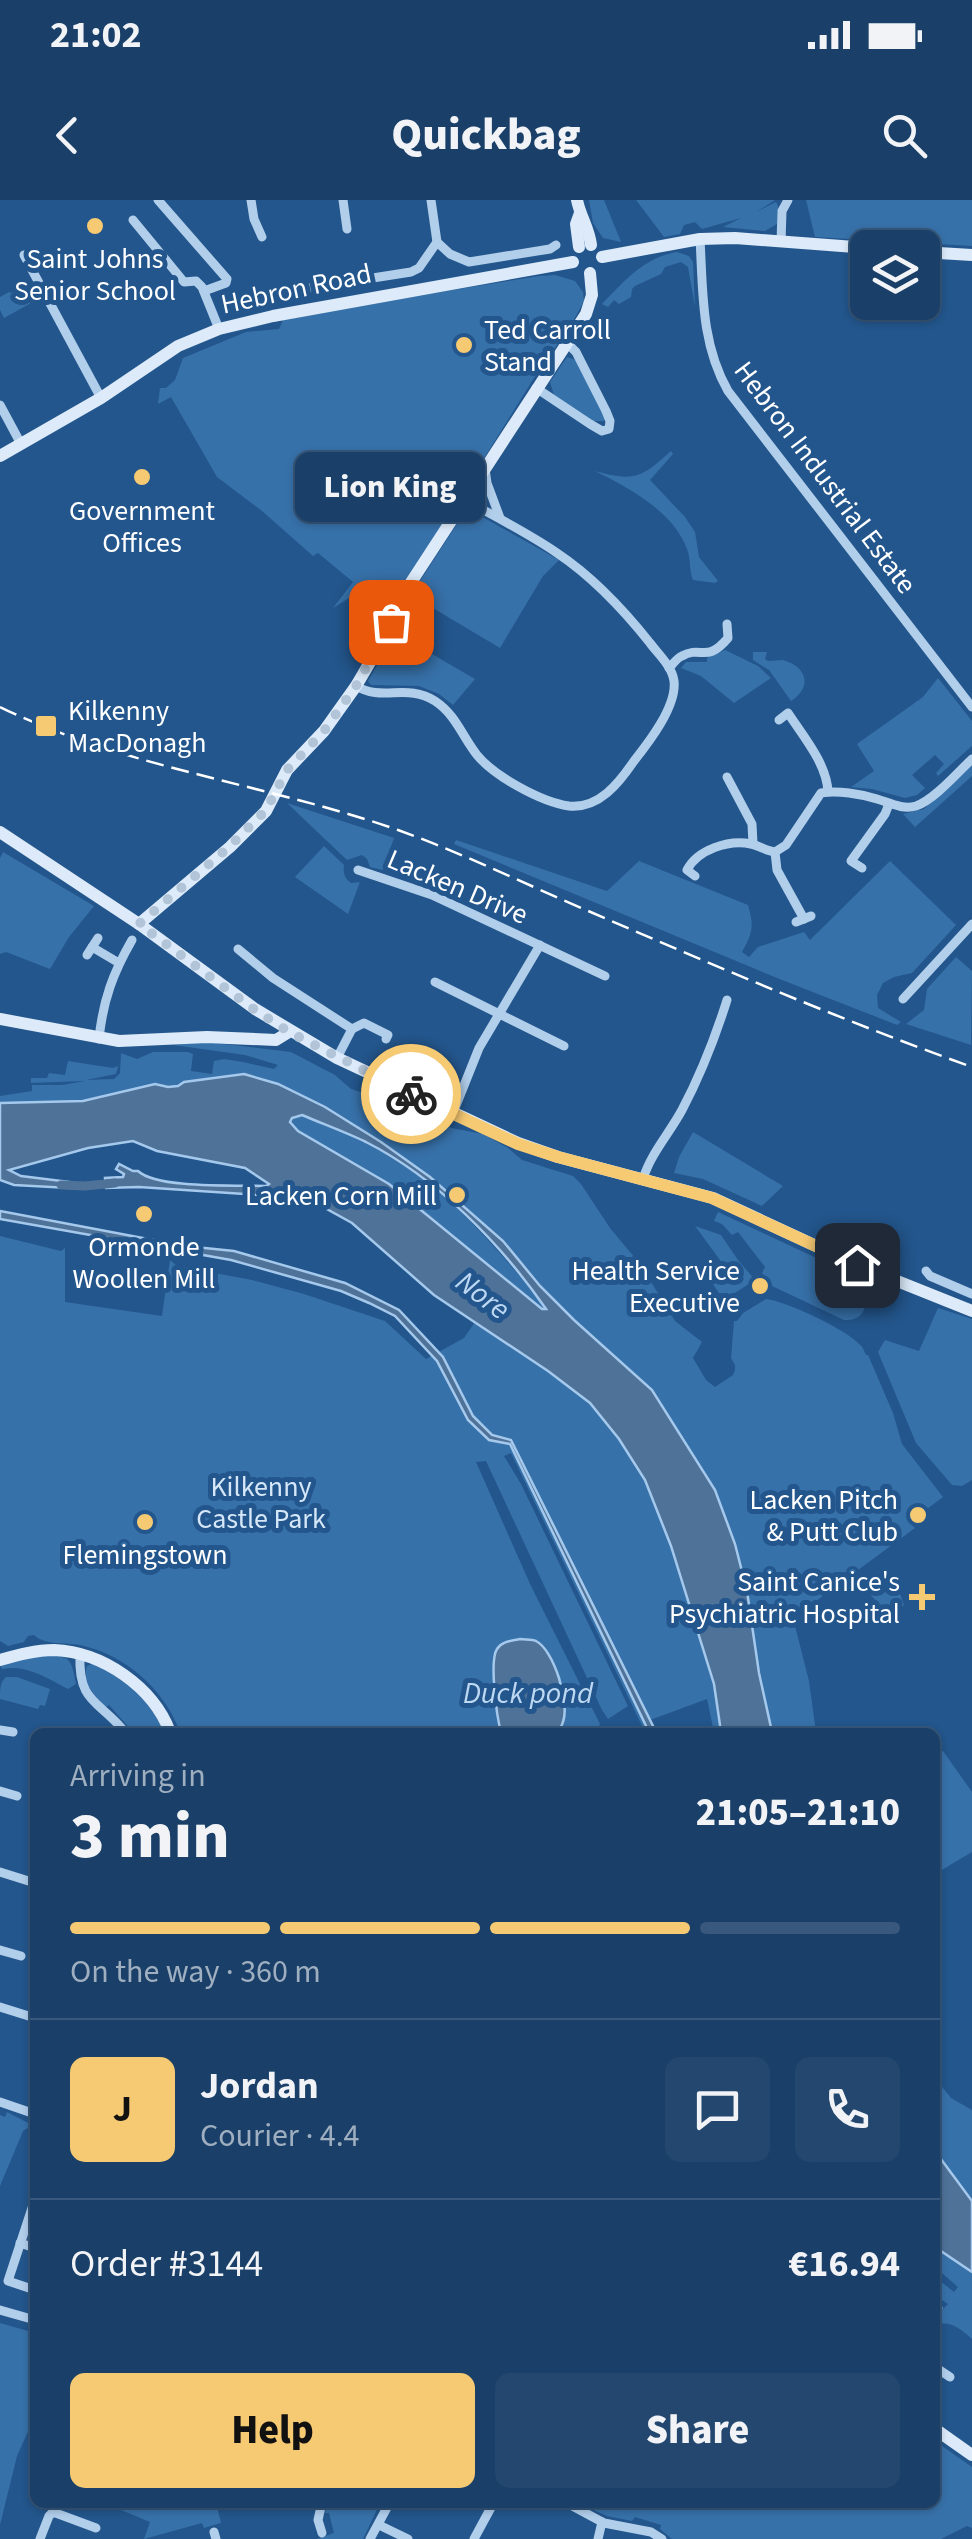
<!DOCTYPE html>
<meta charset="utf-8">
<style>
body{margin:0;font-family:"Source Sans 3",sans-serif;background:#23476f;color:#f1f3f6;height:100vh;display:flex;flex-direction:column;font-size:38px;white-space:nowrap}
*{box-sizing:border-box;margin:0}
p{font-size:32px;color:#9fafc0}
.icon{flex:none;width:55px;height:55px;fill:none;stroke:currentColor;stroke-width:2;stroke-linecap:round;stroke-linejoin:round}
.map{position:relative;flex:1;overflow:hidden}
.panel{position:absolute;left:30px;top:1528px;width:910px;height:780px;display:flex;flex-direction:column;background:#1a4069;border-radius:15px;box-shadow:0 2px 8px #0004,0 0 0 2px #38597d}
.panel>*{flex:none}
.buttons{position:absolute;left:850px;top:30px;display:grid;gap:20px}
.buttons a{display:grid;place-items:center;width:90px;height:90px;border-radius:15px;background:#1a4069;box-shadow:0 2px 8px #0004,0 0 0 2px #38597d;font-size:50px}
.pin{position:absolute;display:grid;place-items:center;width:85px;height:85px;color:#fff;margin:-42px;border-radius:20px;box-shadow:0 5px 15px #0006}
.courier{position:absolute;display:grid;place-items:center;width:100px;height:100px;margin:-50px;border:8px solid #f6c973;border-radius:50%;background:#fff;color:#222;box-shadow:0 2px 12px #0007}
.bubble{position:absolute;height:70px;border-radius:15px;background:#1a4069;box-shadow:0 2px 8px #0004,0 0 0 2px #38597d;font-size:32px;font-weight:800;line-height:70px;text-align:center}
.summary em{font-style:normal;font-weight:800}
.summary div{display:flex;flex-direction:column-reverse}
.summary{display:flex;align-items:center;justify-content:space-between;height:170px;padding:0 40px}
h1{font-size:65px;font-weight:800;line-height:75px}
.bar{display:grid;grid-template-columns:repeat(4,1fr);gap:15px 10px;align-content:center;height:120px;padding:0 40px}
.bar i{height:12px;border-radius:8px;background:#38597d}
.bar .on{background:#f6c973}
.bar p{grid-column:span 4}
.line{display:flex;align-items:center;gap:25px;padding:0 40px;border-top:2px solid #38597d}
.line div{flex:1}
.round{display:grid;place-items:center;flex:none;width:105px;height:105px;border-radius:15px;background:#23476f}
.cta{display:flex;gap:20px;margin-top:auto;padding:20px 40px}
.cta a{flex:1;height:115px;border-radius:15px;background:#f6c973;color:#111;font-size:40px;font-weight:800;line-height:115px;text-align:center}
.cta a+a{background:#23476f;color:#f1f3f6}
.status{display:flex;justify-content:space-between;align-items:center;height:70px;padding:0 50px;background:#1a4069;direction:ltr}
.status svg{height:28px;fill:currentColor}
header{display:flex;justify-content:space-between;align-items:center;height:130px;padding:0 40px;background:#1a4069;font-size:45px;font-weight:800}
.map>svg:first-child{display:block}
.green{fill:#3771a9}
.water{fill:#4f7298;stroke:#a5c9ec;stroke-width:2.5;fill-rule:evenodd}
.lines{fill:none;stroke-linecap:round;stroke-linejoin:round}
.canal{stroke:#4f7298;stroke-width:9}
.street{stroke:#b1ceeb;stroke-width:9}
.secondary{stroke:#dceaf9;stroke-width:12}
.rail{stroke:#fff;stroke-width:2.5;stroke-dasharray:18 8;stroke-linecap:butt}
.done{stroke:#b2c4d7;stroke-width:10;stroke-dasharray:0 18}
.route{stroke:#f6c973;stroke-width:12}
.poi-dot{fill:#f6c973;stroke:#23568c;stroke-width:4}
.labels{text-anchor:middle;stroke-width:10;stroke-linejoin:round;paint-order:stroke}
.poi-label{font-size:28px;fill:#fff;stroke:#23568c}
.street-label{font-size:28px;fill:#fff;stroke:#23568c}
.park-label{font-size:28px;fill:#d5e7f8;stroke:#23568c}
.water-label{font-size:30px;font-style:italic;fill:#bdd8f2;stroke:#23568c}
</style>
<div class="status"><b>21:02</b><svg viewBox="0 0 49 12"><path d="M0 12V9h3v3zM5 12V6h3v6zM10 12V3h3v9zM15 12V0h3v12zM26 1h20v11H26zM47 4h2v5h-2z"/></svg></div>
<header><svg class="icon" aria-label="back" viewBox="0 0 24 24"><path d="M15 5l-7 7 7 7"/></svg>Quickbag<svg class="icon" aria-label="search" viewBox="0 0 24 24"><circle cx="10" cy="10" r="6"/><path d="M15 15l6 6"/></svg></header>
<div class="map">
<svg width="972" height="2339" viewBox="0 0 972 2339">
<rect width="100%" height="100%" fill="#23568c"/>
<g class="green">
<polygon points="589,0 604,0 621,42 603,38 593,23"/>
<polygon points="636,0 775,0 758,11 776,2 778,6 777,24 765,31 723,27 741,18 702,29 695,22 684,25 680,34 664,37"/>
<polygon points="806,0 972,0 972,46 815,37"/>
<path d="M677,52L689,56L693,62L695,107L688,67L681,62L665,67L661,74L635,86L632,89L631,97L619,104L614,100L608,107L602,104C624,81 645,57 677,52Z"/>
<polygon points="555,75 575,81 583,92 584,101 571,125 534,178 453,308 384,412 357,393 333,408 353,382 318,353 313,356 262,311 217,277 171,197 158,204 160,188 166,188 175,180 183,158 246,132 279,129 283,120 446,91 539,76"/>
<polygon points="25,83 32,84 40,98 4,118 0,110 0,97 9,92 11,93"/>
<polygon points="567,157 576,160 605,218 604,221 592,221 554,195 550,182"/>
<path d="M671,251L673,254L650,280L685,317L695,332L699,357L718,381L715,383L693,380C689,371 691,359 687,349C673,311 629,288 595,271C635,282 641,278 671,251Z"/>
<polygon points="466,310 470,310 559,360 543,376 500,448 411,395"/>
<polygon points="391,441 413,453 418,446 475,479 453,505 439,494 419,486 371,485 368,481"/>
<polygon points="725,450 758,466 771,478 734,503 701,476 681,468 686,462 707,462 707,458"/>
<path d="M753,452H767L765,459L768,461C771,461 781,460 783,460C808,467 812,488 791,501L769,470L753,460Z"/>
<polygon points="938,478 972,521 972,546 938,576 936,573 944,564 935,555 912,575 925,588 917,595 905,598 872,589 851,587 874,571 857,544 923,497"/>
<polygon points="972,565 972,576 915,627 903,614 924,609"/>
<polygon points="287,603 394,638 383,670 370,667 367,659 362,655 347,660"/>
<path d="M456,640L607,691L639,661L748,705C754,726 753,732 742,752L749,757L758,747L804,732L810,740L890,661L956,725L912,773L894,777L883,783L877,795L878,808L901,822L897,825L777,778L454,644Z"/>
<path d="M324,646L344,665C343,672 344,678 351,683L360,682L348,714L295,677Z"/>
<polygon points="3,652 94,706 69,737 50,769 6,752 0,754 0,658"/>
<polygon points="956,757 972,771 971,845 906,824 924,810 927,789"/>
<path d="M207,842L291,852L335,875L351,889L367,894L393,896L426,907L439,915L451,928L483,934L508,948L522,960L573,976L581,984L610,1028L640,1064L675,1121L702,1142L693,1158L706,1180L715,1187L733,1175L735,1170V1165L731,1158L734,1121H737L743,1113L766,1099C785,1101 843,1128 857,1142C863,1147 863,1148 866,1155H868L893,1213L902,1244L943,1297L927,1309L929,1312L912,1325L915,1328L793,1418L809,1481L816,1532H772L759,1473L747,1391L735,1344L715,1290L652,1190L574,1120L430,977L381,942L325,907L278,884L244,874L184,882L178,886L168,887L155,884L83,901L0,903V896L32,891V885H62L85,881L31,883V878H47L49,873L65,875L68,861L113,868L118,866L116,874L86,880L114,879L120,873L121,853L137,859L153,852H188L193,854L191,871L212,874L214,861L224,859L243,862L274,869L278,865L245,855L173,845Z"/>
<path d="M302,915C323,924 345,932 366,942C441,980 495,1046 547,1109H542L389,984L298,931L290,923L292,918Z"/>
<polygon points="693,932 783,986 762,1006 703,979 674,973 679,957"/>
<path d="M718,1012L857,1077C868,1094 872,1121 844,1120L772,1086L762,1073L765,1067L738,1032L732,1035L722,1024L714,1021Z"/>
<polygon points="695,1026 721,1035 738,1060 755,1080 730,1096 719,1093 712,1083 728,1071"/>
<path d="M0,1036L61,1051L65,1048V1102L162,1116L170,1060L177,1066L252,1080L304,1094L385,1121L426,1159L464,1138L475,1122L548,1171L590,1203L619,1238L645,1280L671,1346L714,1484L721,1532H714L707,1499L650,1520L517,1252L514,1253L649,1532H645L511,1253L504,1256L521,1284L628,1506L608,1519L602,1510L486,1261L476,1262L531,1386L600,1524L596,1532H180C164,1489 126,1455 80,1445C65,1442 46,1446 34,1435L28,1436L24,1442L8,1446L0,1441Z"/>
<polygon points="938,1108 972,1119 972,1280 962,1286 952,1285 916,1243 878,1152 885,1140 919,1151"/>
<path d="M878,1372C895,1375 899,1390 904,1405L899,1410L887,1413L858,1381Z"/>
<path d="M39,1456C68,1456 71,1454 76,1484L68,1489C47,1478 26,1464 2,1469L0,1465Z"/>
<path d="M94,1463C130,1485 145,1495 165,1532H133L109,1505L106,1507C95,1496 81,1482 87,1466Z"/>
<path d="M6,1477H17L50,1489L45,1506L40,1505L38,1509L0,1499C0,1490 0,1482 6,1477Z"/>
<polygon points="943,1551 972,1592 972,1652 935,1674 935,1553"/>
<polygon points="935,1878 951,1898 972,1910 972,2001 935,1951"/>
<polygon points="7,1912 32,1925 23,1931 0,1986 0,1915 5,1917"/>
<path d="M935,2047L972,2072V2139C961,2129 950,2120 935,2125V2117L948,2104L935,2095V2077L954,2092L958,2087L935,2067Z"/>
<polygon points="0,2123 35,2133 35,2197 29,2215 34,2218 17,2256 0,2325"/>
<polygon points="935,2241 972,2267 972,2328 967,2326 941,2339 672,2339 660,2329 661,2325 635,2317 632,2321 607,2316 578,2303 935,2302"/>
<polygon points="124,2303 216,2303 221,2323 204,2328 202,2323 144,2339 150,2322 121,2310"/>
<polygon points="327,2303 380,2303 363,2339 317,2339 334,2333 329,2313 325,2313"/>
</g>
<g class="water">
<path d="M244,874L278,884L325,907L381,942L430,977L503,1041L540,1086L574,1120L652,1190L715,1290L735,1344L747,1391L759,1473L772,1532H721L714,1484L671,1346L645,1280L619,1239L590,1203L548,1171L434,1095L352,1023L285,986L270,994L259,995L139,987L106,988L105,978L123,977L124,974L116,969L119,964L133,971H138C157,989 238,985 266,986L269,984L245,968L157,951L133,941L88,948L9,970L21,976L70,982L69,988L14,985L0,980V903L83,901L155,884L168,887L178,886L184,882ZM302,915C323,924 345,932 366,942C437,978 501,1044 546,1109H542L389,984L298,931L290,922L292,918Z"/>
<polygon points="0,1011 185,1046 234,1051 345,1083 399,1110 443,1157 473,1216 492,1235 511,1240 656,1532 649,1532 510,1244 489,1240 468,1220 437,1161 395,1116 369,1103 341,1091 231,1060 0,1019"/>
<path d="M520,1439C525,1440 531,1439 536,1441C554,1450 570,1503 563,1522C561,1529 558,1529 552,1532H501C497,1518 489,1461 497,1449C502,1441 512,1441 520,1439Z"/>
<polygon points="935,1951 972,2001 972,2072 935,2047"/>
</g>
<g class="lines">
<polyline class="canal" points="61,985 85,986 115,983"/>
<g class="street">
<polyline points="158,0 227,79 226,83 204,91"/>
<polyline points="251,0 254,19 262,37"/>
<polyline points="343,0 347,29"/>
<polyline points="431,0 437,42"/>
<polyline points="133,20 184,82 196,81 202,87 219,129"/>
<path d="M700,39C703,92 701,144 728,191L972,507"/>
<polyline points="437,42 450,54 469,62 550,49 556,45"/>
<polyline points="781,42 782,11 788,0"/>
<polyline points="24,55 101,198"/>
<polyline points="309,88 411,72 419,68 437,42"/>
<polyline points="536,188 590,224 602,231 609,229 610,221 606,211 576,152 567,143"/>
<polyline points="0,205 21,244"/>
<polyline points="485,269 487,283 500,318"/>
<path d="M669,468C672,465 678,457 682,456C702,445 706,464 728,438L727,424"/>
<path d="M356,486C382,502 407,483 435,501C456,515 462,536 477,555C494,576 541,602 569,606C599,609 619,583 634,561C649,542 677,506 674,481C672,466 658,454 650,443C623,409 593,377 557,353C528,333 496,317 465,300"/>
<path d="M779,520L788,513C803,536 827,564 828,592"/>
<polyline points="727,577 752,624 753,644"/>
<polyline points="775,652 777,670 804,719"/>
<polyline points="862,668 851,661 885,614 889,604"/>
<polyline points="358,670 432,695 605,776"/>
<path d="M695,676L687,670C697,650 729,639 751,644C760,646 766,651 775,652L786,645L821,593C837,590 861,594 877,599C890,603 903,610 916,606C934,600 958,572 972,559"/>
<polyline points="796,722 811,716"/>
<polyline points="92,747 119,763"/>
<polyline points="238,749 273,778 352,829 337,858"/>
<polyline points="87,755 98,738"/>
<polyline points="435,782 564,846"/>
<polyline points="903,799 972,724"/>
<polyline points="352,829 364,823 388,835 386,839"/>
<path d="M99,839C103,800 113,773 132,740"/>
<polyline points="453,913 479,848 540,745"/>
<path d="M643,979C651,953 669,934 682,910C701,874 715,838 727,800"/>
<polyline points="926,1071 930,1076 972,1094"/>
<path d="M80,1455C78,1503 99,1500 125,1532"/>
<polyline points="0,1530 13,1532"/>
<polyline points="606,1532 613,1531"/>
<polyline points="0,1591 17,1596"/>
<polyline points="0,1672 35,1683"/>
<polyline points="0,1750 21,1756"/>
<polyline points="0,1807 35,1818"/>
<polyline points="0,1902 35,1914"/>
<polyline points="35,1999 8,2081 35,2090"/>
<polyline points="20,2043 35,2048"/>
<polyline points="0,2110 35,2120"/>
<polyline points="935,2112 938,2108"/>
<polyline points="935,2167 950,2177"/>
<polyline points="322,2302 318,2320 322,2333"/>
<polyline points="565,2302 604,2323 651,2332 662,2339"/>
<polyline points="379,2325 408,2339"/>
<polyline points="214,2332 216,2339"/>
<polyline points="40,2339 49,2316 53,2312 96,2328"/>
<polyline points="370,2339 390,2302"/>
<polyline points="474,2339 494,2302"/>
<polyline points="598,2339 602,2322"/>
</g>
<g class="secondary">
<path d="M577,0C580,16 589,28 591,45"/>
<polyline points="579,47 576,24 580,13"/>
<polyline points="922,52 972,55"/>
<polyline points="602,57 700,39 735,38 868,48"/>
<polyline points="0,256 101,198 178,146 219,129 273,116 573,62"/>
<polyline points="0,632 139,724 255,809 337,858 518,943 558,957 713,998 857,1065 972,1111"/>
<polyline points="139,724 230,647 266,611 287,570 324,531 356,486 379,447 408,387 586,114 592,95 590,73"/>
<polyline points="0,819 119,841 207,837 276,840 289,832"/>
<path d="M0,1460C18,1455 36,1450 54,1450C103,1452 153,1487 170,1532"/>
<polyline points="935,2229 972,2255"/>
</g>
<path class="rail" d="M0,507C125,568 267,584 398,630C462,653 523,683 586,710C713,765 841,820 972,867"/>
</g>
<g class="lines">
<polyline class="done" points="391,422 356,486 324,531 287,570 266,610 230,646 139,724 255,810 289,832 411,894"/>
<polyline class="route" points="411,894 518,944 558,957 712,998 857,1065"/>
</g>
<g class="poi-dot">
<circle cx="95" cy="26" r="10"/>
<circle cx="464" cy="145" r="10"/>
<circle cx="142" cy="277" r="10"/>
<rect x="34" y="514" width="24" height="24" rx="5"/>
<circle cx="457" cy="995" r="10"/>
<circle cx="144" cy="1014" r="10"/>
<circle cx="760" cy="1086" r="10"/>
<circle cx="918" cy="1315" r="10"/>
<circle cx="145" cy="1322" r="10"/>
<path d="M917 1382h10v10h10v10h-10v10h-10v-10h-10v-10h10z"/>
</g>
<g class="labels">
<g class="poi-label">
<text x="95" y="68">Saint Johns<tspan x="95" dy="32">Senior School</tspan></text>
<text x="484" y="139" text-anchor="start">Ted Carroll<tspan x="484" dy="32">Stand</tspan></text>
<text x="142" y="320">Government<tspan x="142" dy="32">Offices</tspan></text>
<text x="68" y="520" text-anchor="start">Kilkenny<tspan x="68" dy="32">MacDonagh</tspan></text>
<text x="437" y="1005" text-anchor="end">Lacken Corn Mill</text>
<text x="144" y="1056">Ormonde<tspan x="144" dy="32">Woollen Mill</tspan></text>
<text x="740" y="1080" text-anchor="end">Health Service<tspan x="740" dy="32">Executive</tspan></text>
<text x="898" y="1309" text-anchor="end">Lacken Pitch<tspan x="898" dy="32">&amp; Putt Club</tspan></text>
<text x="145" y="1364">Flemingstown</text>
<text x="900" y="1391" text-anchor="end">Saint Canice's<tspan x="900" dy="32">Psychiatric Hospital</tspan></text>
</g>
<g class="street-label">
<text transform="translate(296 88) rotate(-12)" y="10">Hebron Road</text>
<text transform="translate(826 277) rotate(53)" y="10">Hebron Industrial Estate</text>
<text transform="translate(458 686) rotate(23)" y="10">Lacken Drive</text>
</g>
<g class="park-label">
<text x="261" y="1296">Kilkenny<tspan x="261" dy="32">Castle Park</tspan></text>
</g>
<g class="water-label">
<text transform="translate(483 1095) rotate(37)" y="10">Nore</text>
<text x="528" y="1503">Duck pond</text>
</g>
</g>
</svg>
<div class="buttons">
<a><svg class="icon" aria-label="layers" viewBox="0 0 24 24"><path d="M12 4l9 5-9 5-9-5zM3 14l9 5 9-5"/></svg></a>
</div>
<div class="pin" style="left:391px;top:422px;background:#ea580c"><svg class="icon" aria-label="bag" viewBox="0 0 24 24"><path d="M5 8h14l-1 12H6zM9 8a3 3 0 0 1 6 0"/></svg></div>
<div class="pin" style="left:857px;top:1065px;background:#1f2937"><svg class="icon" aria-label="home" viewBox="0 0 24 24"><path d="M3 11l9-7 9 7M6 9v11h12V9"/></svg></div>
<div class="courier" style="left:411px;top:894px"><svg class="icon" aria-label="bike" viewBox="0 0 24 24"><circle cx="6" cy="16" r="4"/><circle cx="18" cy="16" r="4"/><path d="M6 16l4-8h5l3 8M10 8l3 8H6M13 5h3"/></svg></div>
<div class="bubble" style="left:295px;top:252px;width:190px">Lion King</div>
<section class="panel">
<div class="summary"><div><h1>3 min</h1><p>Arriving in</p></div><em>21:05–21:10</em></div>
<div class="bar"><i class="on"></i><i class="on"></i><i class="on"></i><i></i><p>On the way · 360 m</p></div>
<div class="line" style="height:180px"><b class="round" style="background:#f6c973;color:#111">J</b><div><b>Jordan</b><p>Courier · 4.4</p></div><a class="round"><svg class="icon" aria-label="chat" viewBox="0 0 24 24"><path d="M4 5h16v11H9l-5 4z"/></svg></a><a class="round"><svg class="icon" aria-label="phone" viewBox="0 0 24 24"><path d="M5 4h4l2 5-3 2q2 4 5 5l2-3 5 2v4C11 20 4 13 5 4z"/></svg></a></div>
<div class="line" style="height:130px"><div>Order #3144</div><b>€16.94</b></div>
<div class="cta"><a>Help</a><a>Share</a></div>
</section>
</div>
